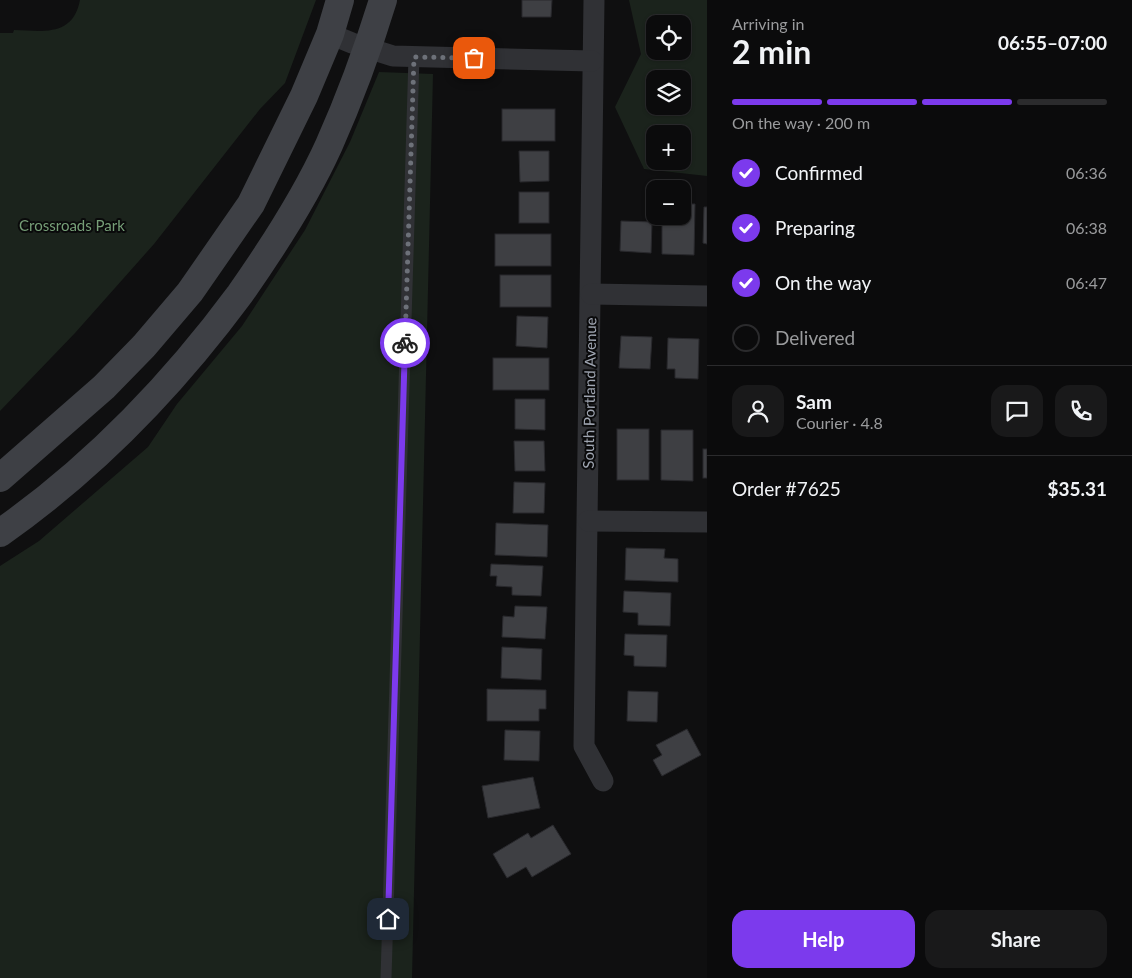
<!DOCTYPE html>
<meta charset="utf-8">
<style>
body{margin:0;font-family:Lato,sans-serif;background:#19191a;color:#f1f3f6;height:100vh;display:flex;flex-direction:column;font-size:19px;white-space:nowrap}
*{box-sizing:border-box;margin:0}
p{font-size:16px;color:#9a9b9d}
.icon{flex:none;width:28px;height:28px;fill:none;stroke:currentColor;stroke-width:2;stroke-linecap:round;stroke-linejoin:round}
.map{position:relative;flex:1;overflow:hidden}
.details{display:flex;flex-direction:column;background:#0b0b0c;width:425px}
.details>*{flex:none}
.controls{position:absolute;left:646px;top:15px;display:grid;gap:10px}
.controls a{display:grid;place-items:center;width:45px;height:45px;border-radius:10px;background:#0b0b0c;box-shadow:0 1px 4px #0004,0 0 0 1px #2b2b2d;font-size:25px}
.pin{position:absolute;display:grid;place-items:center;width:42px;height:42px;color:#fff;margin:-21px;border-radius:10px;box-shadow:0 2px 8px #0006}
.courier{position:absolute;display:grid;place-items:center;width:50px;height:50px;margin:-25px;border:4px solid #7c3aed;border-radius:50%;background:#fff;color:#222;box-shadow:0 1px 6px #0007}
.overview em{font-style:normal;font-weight:700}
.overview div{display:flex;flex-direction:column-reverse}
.overview{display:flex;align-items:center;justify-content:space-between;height:85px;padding:0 25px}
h1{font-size:32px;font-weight:700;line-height:38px}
.bar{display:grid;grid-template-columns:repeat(4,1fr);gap:8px 5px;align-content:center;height:60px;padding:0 25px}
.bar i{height:6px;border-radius:4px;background:#2b2b2d}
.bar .current{background:#7c3aed}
.bar p{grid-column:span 4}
.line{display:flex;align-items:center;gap:12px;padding:0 25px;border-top:1px solid #2b2b2d}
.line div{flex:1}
.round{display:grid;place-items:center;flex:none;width:52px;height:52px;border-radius:15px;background:#19191a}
ol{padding:0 25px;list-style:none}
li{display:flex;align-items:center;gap:15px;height:55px}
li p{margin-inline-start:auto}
li .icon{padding:5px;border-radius:50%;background:#7c3aed;color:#fff;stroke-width:4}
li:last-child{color:#9a9b9d}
li i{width:28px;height:28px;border:2px solid #2b2b2d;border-radius:50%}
.button{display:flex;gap:10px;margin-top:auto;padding:10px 25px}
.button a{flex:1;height:58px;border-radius:15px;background:#7c3aed;color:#fff;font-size:20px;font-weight:700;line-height:58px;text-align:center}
.button a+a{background:#19191a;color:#f1f3f6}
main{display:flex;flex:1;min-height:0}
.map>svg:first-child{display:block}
.green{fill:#1b231c;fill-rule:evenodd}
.building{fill:#3e3f43;stroke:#29292d}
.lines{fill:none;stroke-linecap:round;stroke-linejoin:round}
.lane{stroke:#303135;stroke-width:11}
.street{stroke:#303135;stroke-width:21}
.secondary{stroke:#3e4045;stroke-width:28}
.done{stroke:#6d7179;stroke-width:5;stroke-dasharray:0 9}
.route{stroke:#7c3aed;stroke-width:6}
.labels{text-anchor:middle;stroke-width:4;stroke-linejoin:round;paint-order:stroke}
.park-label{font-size:15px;fill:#769e77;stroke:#0a0a0b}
.street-label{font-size:15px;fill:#a0a6b2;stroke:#0a0a0b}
</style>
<main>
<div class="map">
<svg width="707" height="978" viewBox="0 0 707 978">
<rect width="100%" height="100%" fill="#0f0f10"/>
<g class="green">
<path d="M80,0H316L285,83L260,109L154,244L75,333L0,411V33H13L14,30C43,31 73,37 80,0Z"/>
<path d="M629,0H707V176L644,169L615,107L641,54ZM655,24H682V51H655ZM655,79H682V106H655ZM655,134H682V161H655Z"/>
<polygon points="379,72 433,74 412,978 0,978 0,566 39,541 148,447 177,404 242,326 305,230 350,142"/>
</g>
<g class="building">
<polygon points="522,0 552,0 551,17 522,17"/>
<rect x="502" y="109" width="53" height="32"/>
<polygon points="519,151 549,151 549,181 520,182"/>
<rect x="519" y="192" width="30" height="31"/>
<polygon points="682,204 695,204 694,255 662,254 662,216 682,216"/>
<polygon points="704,207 707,207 707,244 703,243"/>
<polygon points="621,221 652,222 651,253 620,251"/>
<rect x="495" y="234" width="56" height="32"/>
<rect x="500" y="275" width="51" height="32"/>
<polygon points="517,316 548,317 547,348 516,346"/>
<polygon points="621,336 652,337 650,369 619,368"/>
<polygon points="668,338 699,339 698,379 675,378 675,369 667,369"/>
<rect x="493" y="358" width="56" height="32"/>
<polygon points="515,399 545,399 545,430 515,429"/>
<rect x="617" y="429" width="32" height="51"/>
<polygon points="661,430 693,430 693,481 661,480"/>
<polygon points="514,441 544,441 545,471 515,471"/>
<rect x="703" y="449" width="4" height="29"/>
<polygon points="514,482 545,483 544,513 513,513"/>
<polygon points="496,523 548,525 547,557 495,555"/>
<polygon points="626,548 665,549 664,558 678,559 678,582 625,580"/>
<polygon points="491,564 543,566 541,596 512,595 512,587 496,586 497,576 490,576"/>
<polygon points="624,591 671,593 670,626 638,625 638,613 623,612"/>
<polygon points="515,606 547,607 545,639 502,637 503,616 514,617"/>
<polygon points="625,634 667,635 666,667 634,666 634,656 624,655"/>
<polygon points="502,647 542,649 541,680 501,678"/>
<polygon points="487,689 546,690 546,709 539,709 539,721 487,721"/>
<polygon points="628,691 658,692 657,722 627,721"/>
<polygon points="687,729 701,755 662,776 653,760 662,755 656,745"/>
<polygon points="505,730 540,731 539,761 504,760"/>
<polygon points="533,777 540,808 488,818 482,786"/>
<polygon points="553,825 571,854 532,877 526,867 507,878 493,854 528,833 531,838"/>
</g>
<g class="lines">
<polyline class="lane" points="386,978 414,57"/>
<g class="street">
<polyline points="594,0 584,746 603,781"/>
<polyline points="330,34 352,43 393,56 592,61"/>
<polyline points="591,294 707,296"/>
<polyline points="588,521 707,522"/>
</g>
<g class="secondary">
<polyline points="0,478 104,387 144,346 190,292 251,204 304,96 330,34 340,0"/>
<path d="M0,533C94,467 172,386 240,294C273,247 305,198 329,145C350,98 368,49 383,0"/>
</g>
</g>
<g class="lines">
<polyline class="done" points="405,343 414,57 474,58"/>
<polyline class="route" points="388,919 405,343"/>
</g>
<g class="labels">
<g class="park-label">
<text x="72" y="231">Crossroads Park</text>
</g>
<g class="street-label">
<text transform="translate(590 393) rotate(-89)" y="5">South Portland Avenue</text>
</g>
</g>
</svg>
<div class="controls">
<a><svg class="icon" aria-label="locate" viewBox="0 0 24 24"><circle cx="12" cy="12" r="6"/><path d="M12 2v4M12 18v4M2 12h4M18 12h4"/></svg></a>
<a><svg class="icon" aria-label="layers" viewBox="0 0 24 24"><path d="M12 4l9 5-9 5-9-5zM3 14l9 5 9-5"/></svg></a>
<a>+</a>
<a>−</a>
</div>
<div class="pin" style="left:474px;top:58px;background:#ea580c"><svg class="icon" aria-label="bag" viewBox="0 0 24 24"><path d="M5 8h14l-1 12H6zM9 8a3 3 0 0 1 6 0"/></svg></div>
<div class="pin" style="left:388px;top:919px;background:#1f2937"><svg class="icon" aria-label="home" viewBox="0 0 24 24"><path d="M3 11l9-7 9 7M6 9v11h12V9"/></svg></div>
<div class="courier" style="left:405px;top:343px"><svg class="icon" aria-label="bike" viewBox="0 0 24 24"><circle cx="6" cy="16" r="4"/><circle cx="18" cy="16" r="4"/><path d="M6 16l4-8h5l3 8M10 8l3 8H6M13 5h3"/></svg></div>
</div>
<section class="details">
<div class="overview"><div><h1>2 min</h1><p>Arriving in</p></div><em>06:55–07:00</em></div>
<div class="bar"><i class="current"></i><i class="current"></i><i class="current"></i><i></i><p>On the way · 200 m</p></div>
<ol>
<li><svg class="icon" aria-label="check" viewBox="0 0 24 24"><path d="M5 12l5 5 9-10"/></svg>Confirmed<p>06:36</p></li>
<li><svg class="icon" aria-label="check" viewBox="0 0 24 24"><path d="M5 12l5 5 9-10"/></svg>Preparing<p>06:38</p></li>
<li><svg class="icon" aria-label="check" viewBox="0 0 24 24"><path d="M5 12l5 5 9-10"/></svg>On the way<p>06:47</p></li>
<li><i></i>Delivered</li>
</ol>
<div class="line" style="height:90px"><a class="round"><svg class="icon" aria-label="person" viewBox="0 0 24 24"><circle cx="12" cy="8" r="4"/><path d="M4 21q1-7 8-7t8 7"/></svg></a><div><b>Sam</b><p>Courier · 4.8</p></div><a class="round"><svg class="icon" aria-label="chat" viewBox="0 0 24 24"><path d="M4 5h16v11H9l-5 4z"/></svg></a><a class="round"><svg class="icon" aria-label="phone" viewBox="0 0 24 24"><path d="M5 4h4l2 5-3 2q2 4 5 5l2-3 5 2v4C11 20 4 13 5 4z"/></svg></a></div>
<div class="line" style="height:65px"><div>Order #7625</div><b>$35.31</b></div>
<div class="button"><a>Help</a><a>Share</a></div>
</section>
</main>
